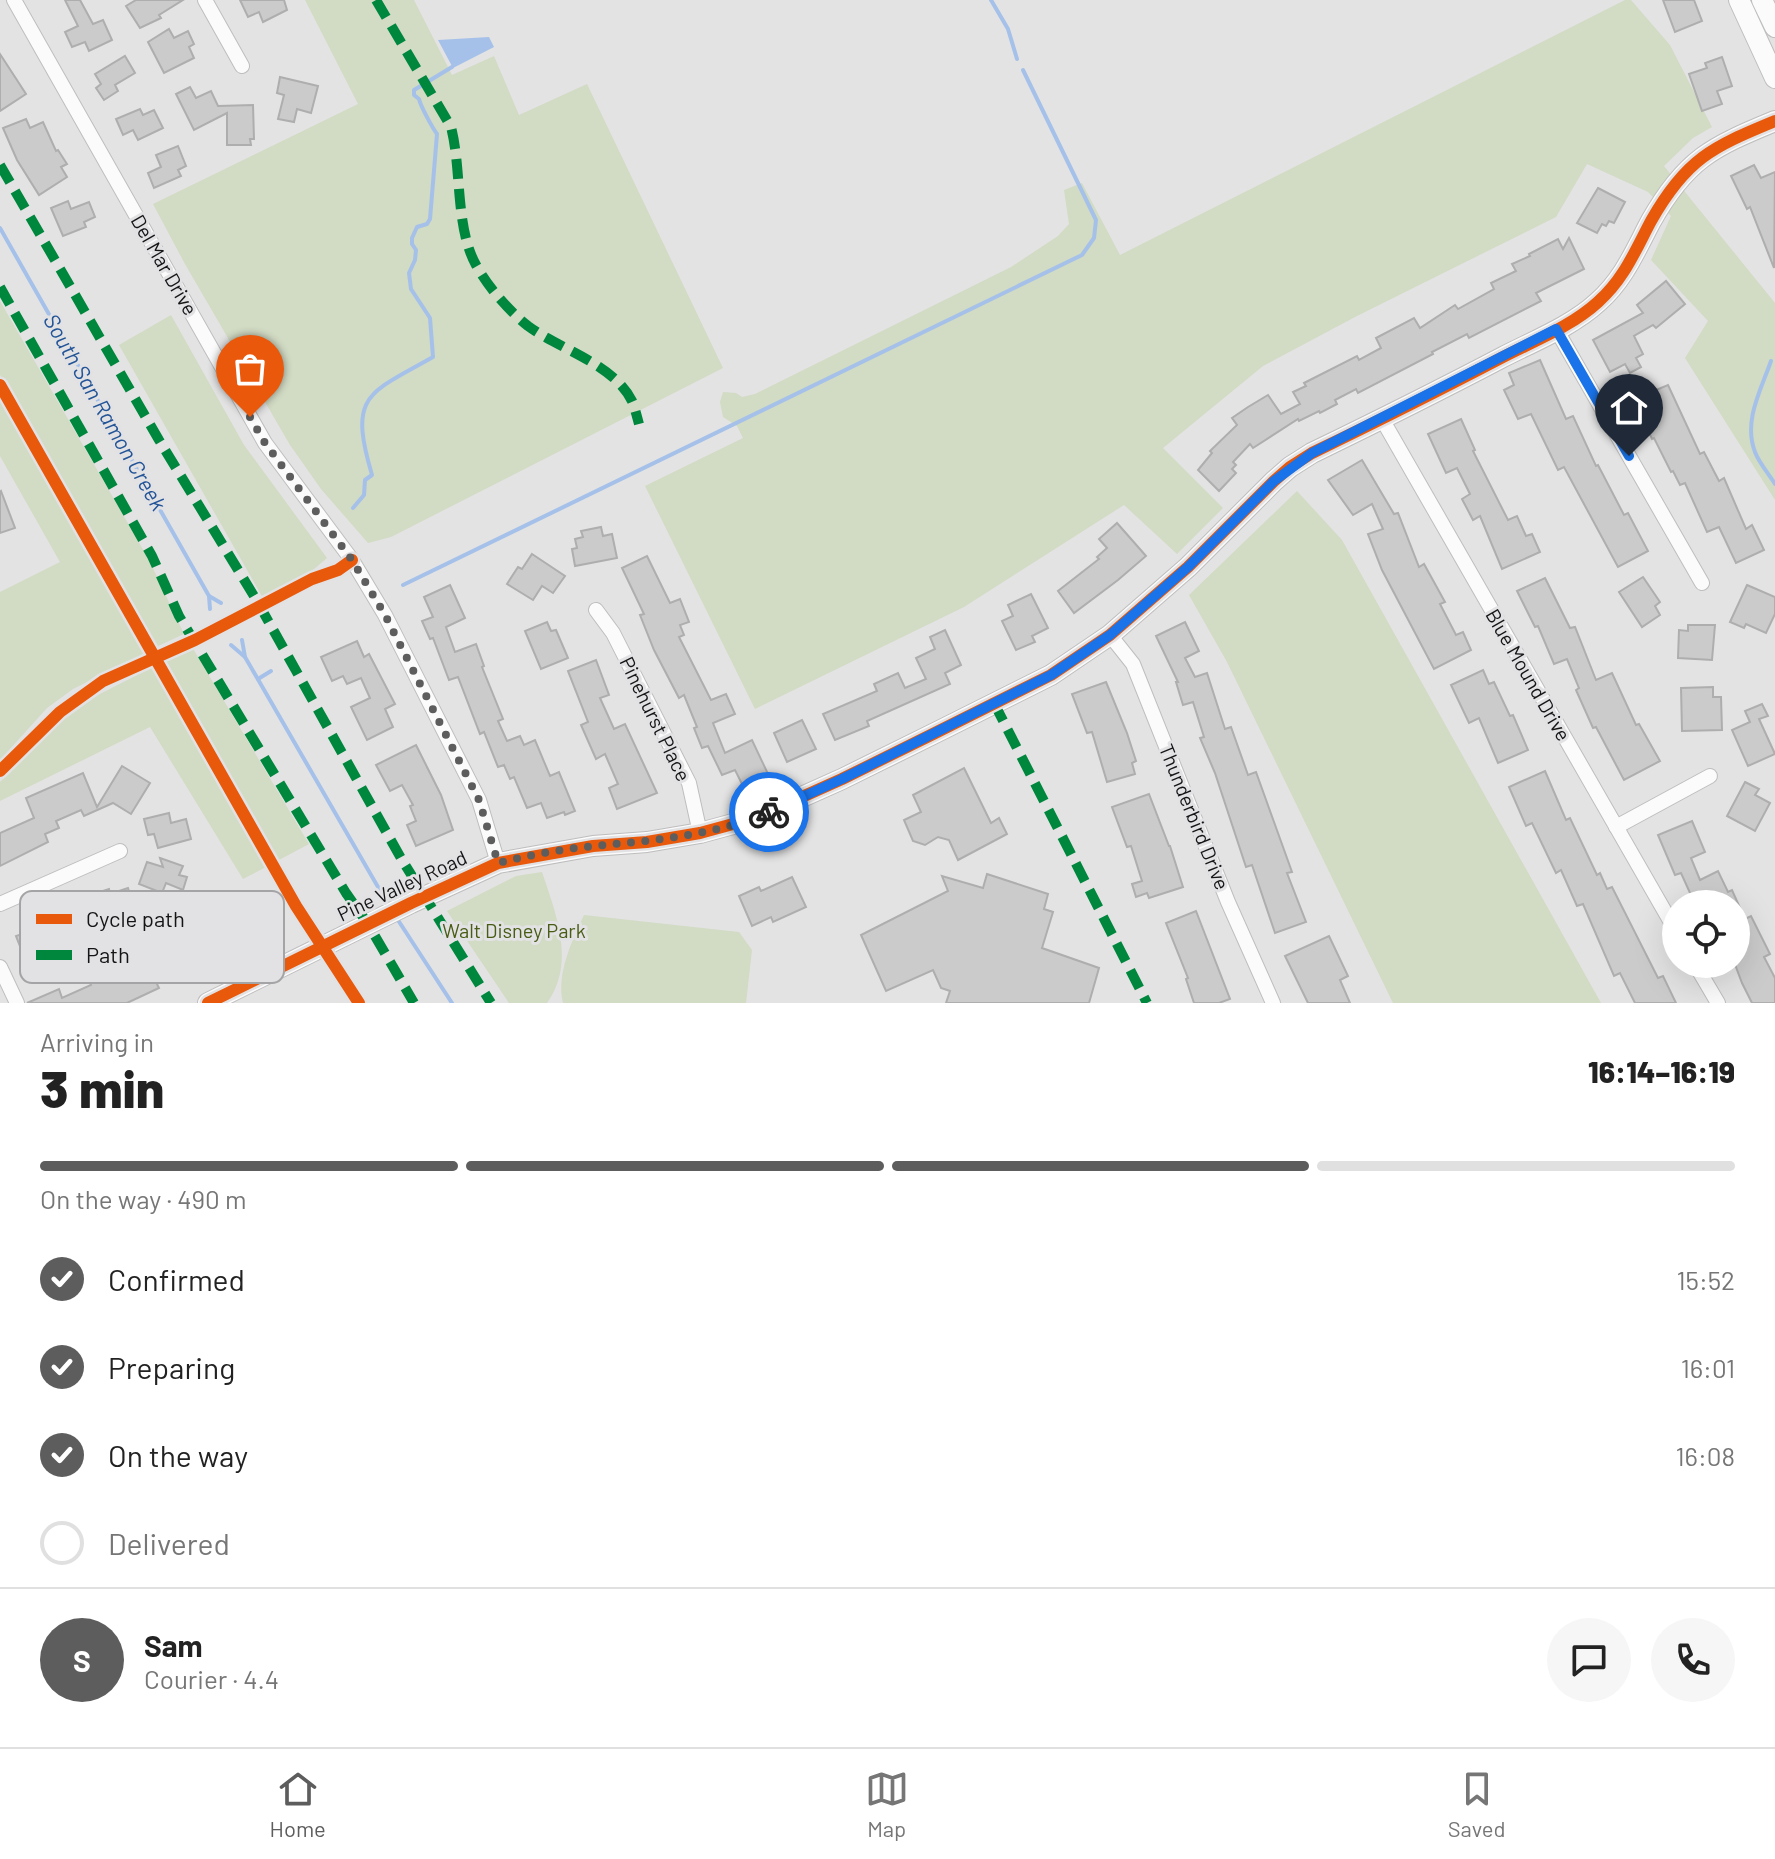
<!DOCTYPE html>
<meta charset="utf-8">
<style>
body{margin:0;font-family:Barlow,sans-serif;background:#f6f6f6;color:#222;height:100vh;display:flex;flex-direction:column;font-size:30px;white-space:nowrap}
*{box-sizing:border-box;margin:0}
p{font-size:26px;color:#767676}
.icon{flex:none;width:44px;height:44px;fill:none;stroke:currentColor;stroke-width:2;stroke-linecap:round;stroke-linejoin:round}
.map{position:relative;height:1003px;overflow:hidden}
.sheet{display:flex;flex-direction:column;background:#fff;flex:1}
.sheet>*{flex:none}
.fabs{position:absolute;left:1662px;top:890px;display:grid;gap:16px}
.fabs a{display:grid;place-items:center;width:88px;height:88px;border-radius:50%;background:#fff;box-shadow:0 8px 32px #0002;font-size:40px}
.pin{position:absolute;display:grid;place-items:center;width:68px;height:68px;color:#fff;margin:-82px -34px;border-radius:50% 50% 50% 0;rotate:-45deg;box-shadow:0 0 8px #0007}
.pin .icon{rotate:45deg}
.courier{position:absolute;display:grid;place-items:center;width:80px;height:80px;margin:-40px;border:6px solid #1a73e8;border-radius:50%;background:#fff;color:#222;box-shadow:0 2px 10px #0007}
.summary em{font-style:normal;font-weight:800}
.summary div{display:flex;flex-direction:column-reverse}
.summary{display:flex;align-items:center;justify-content:space-between;height:136px;padding:0 40px}
h1{font-size:52px;font-weight:800;line-height:60px}
.bar{display:grid;grid-template-columns:repeat(4,1fr);gap:12px 8px;align-content:center;height:96px;padding:0 40px}
.bar i{height:10px;border-radius:6px;background:#e0e0e0}
.bar .active{background:#5d5d5e}
.bar p{grid-column:span 4}
.line{display:flex;align-items:center;gap:20px;padding:0 40px;border-top:2px solid #e0e0e0}
.line div{flex:1}
.round{display:grid;place-items:center;flex:none;width:84px;height:84px;border-radius:42px;background:#f6f6f6}
ol{padding:0 40px;list-style:none}
li{display:flex;align-items:center;gap:24px;height:88px}
li p{margin-inline-start:auto}
li .icon{padding:8px;border-radius:50%;background:#5d5d5e;color:#fff;stroke-width:4}
li:last-child{color:#767676}
li i{width:44px;height:44px;border:4px solid #e0e0e0;border-radius:50%}
.tabs{display:flex;justify-content:space-around;align-items:center;height:112px;border-top:2px solid #e0e0e0;background:#fff;font-size:22px;color:#767676}
.tabs a{display:grid;justify-items:center;gap:4px}
.tabs .active{color:#5d5d5e}
.map>svg:first-child{display:block}
.green{fill:#d2dbc4}
.water{fill:#a5c1e9}
.lines{fill:none;stroke-linecap:round;stroke-linejoin:round}
.stream{stroke:#a5c1e9;stroke-width:4}
.building{fill:#cbcbcb;stroke:#aeaeaf;stroke-width:2}
.street-casing{stroke:#bebebe;stroke-width:16}
.secondary-casing{stroke:#bebebe;stroke-width:22}
.street{stroke:#fbfbfb;stroke-width:14}
.secondary{stroke:#fbfbfb;stroke-width:20}
.quiet{stroke:#00873e;stroke-width:10;stroke-dasharray:20 10;stroke-linecap:butt}
.cycleway-casing{stroke:#e2e2e4;stroke-width:17}
.cycleway{stroke:#e8590c;stroke-width:12}
.done{stroke:#5d5d5e;stroke-width:8;stroke-dasharray:0 14.4}
.route{stroke:#1a73e8;stroke-width:10}
.labels{text-anchor:middle;stroke-width:6;stroke-linejoin:round;paint-order:stroke}
.street-label{font-size:20px;fill:#151516;stroke:#e2e2e4}
.park-label{font-size:20px;fill:#485c14;stroke:#e2e2e4}
.water-label{font-size:22px;font-style:italic;fill:#235497;stroke:#e2e2e4}
.key{fill:#e2e2e4;stroke:#a4a4a6;stroke-width:2}
.key-label{font-size:22px;fill:#151516}
</style>
<div class="map">
<svg width="1775" height="1003" viewBox="0 0 1775 1003">
<rect width="100%" height="100%" fill="#e3e3e3"/>
<g class="green">
<polygon points="305,0 414,0 452,75 494,56 519,115 587,84 723,368 391,537 368,543 321,489 290,445 185,264 153,204 358,104"/>
<polygon points="1625,0 1631,0 1670,45 1712,127 1693,138 1664,166 1775,303 1775,500 1685,358 1708,321 1651,260 1671,216 1648,192 1587,164 1556,217 1357,316 1263,366 1163,448 1223,508 1177,554 1124,505 964,607 755,709 645,486 743,438 737,426 723,417 720,402 723,392 736,393 742,397 755,394 1011,267 1058,236 1069,224 1064,190 1082,183 1120,255"/>
<polygon points="0,301 149,560 184,634 156,647 0,375"/>
<polygon points="171,315 244,445 327,558 307,575 263,598 119,345"/>
<polygon points="0,396 146,653 73,689 47,708 0,760 0,592 60,562 0,456"/>
<polygon points="1297,491 1342,540 1601,1003 1393,1003 1227,662 1189,595"/>
<polygon points="192,647 309,844 277,861 165,661"/>
<polygon points="155,666 268,866 243,879 150,727 0,801 0,782 74,707"/>
<path d="M542,872C556,914 576,963 547,1003H509L447,911L516,876Z"/>
<path d="M584,915L739,932L752,950L746,1003H563C556,974 572,941 584,915Z"/>
</g>
<polygon class="water" points="489,37 494,47 453,68 438,40"/>
<g class="lines">
<g class="stream">
<polyline points="991,0 1008,29 1017,59"/>
<polyline points="0,228 209,596 221,603"/>
<path d="M1771,361C1761,390 1743,421 1755,452C1759,463 1769,474 1775,484"/>
<path d="M353,508L364,495L365,480L372,475C348,394 368,394 433,357L430,318L411,289L409,273L415,260L416,250L412,244V238L417,227L427,224L430,219L437,134C432,127 421,107 419,99L414,95V90L452,67"/>
<polyline points="403,585 1082,255 1094,238 1096,220 1023,70"/>
<polyline points="209,596 210,609"/>
<polyline points="242,640 245,657 389,906"/>
<polyline points="231,645 245,657"/>
<polyline points="258,679 271,671"/>
<polyline points="396,917 452,1003"/>
</g>
</g>
<g class="building">
<polygon points="65,0 80,0 93,24 103,20 112,40 89,51 85,42 72,47 65,32 78,26"/>
<polygon points="136,0 183,0 159,15 161,18 140,28 126,6"/>
<polygon points="240,0 284,0 287,10 263,22 259,12 248,17"/>
<polygon points="1663,0 1694,0 1702,21 1675,32"/>
<polygon points="169,29 174,38 188,31 194,44 189,47 194,58 164,73 148,42"/>
<polygon points="0,54 26,94 0,111"/>
<polygon points="125,56 135,73 115,85 118,91 104,100 96,88 101,84 95,74"/>
<polygon points="1722,57 1732,86 1717,91 1722,104 1702,111 1689,74 1707,68 1705,63"/>
<polygon points="280,77 318,86 311,113 297,109 294,122 278,119 284,95 277,93"/>
<polygon points="190,87 196,98 211,91 218,106 253,105 254,139 250,139 251,145 227,145 227,113 194,130 176,94"/>
<polygon points="140,109 143,115 154,110 163,128 138,140 133,130 123,135 116,119"/>
<polygon points="26,119 30,128 43,122 56,151 58,150 67,164 61,167 67,177 39,195 17,160 3,128"/>
<polygon points="178,146 186,166 178,170 181,176 154,188 148,173 161,167 156,155"/>
<polygon points="1754,165 1761,178 1775,172 1774,268 1750,207 1747,209 1731,176"/>
<polygon points="1598,188 1625,202 1614,223 1609,221 1606,226 1602,224 1597,233 1577,223"/>
<polygon points="68,201 71,209 89,202 95,217 84,222 86,227 63,236 51,208"/>
<polygon points="1569,238 1584,269 1536,293 1541,301 1469,338 1467,334 1432,352 1433,354 1358,393 1356,389 1335,400 1337,404 1320,413 1319,411 1299,421 1298,419 1253,448 1250,444 1233,462 1236,465 1232,469 1236,473 1219,491 1198,470 1212,453 1210,451 1237,425 1232,418 1248,407 1268,395 1281,414 1300,404 1293,392 1306,386 1304,383 1357,356 1359,360 1381,348 1376,338 1414,318 1420,328 1455,305 1458,309 1494,289 1491,283 1516,271 1512,264 1530,256 1529,254 1558,239 1563,249"/>
<polygon points="1666,281 1685,304 1656,328 1653,325 1634,336 1643,354 1636,358 1641,367 1630,373 1625,364 1610,372 1593,340 1643,313 1637,305"/>
<polygon points="1540,360 1566,419 1573,416 1596,466 1598,465 1624,515 1628,513 1648,551 1618,567 1564,467 1558,470 1531,414 1518,419 1504,390 1514,385 1509,373"/>
<polygon points="1668,385 1700,454 1704,452 1719,481 1724,478 1746,529 1752,525 1764,550 1736,563 1719,527 1707,532 1685,483 1680,485 1673,471 1671,472 1654,438 1652,439 1634,399"/>
<polygon points="1461,419 1475,450 1473,451 1508,520 1517,516 1526,536 1532,534 1540,552 1502,569 1480,516 1473,520 1462,499 1470,494 1457,468 1446,473 1428,434"/>
<polygon points="1362,460 1394,514 1398,513 1419,567 1424,564 1445,602 1440,604 1456,635 1463,632 1471,650 1434,669 1382,570 1368,534 1383,529 1372,504 1353,515 1328,480"/>
<polygon points="1,491 15,528 0,533 0,492"/>
<polygon points="1117,523 1146,556 1118,580 1074,613 1058,591 1099,559 1097,557 1107,548 1099,539"/>
<polygon points="601,527 603,536 612,534 617,558 575,566 572,549 577,548 575,539 583,537 581,531"/>
<polygon points="532,554 565,576 553,593 542,586 533,600 507,584 518,567 522,569"/>
<polygon points="647,556 670,603 680,599 689,622 680,625 684,635 679,637 711,700 726,694 735,714 713,723 725,753 752,740 768,774 743,786 735,770 722,775 708,746 702,748 694,728 697,727 684,695 679,698 654,650 640,615 644,614 622,568"/>
<polygon points="1643,577 1660,602 1655,606 1660,615 1642,627 1619,592"/>
<polygon points="1545,578 1570,628 1575,627 1596,680 1612,673 1636,725 1639,724 1660,761 1624,780 1596,727 1593,728 1576,690 1579,688 1567,659 1554,664 1538,626 1535,627 1517,591"/>
<polygon points="450,585 465,618 446,627 455,652 476,644 484,666 482,667 503,719 498,721 507,741 520,736 524,745 535,740 550,776 559,772 575,811 565,815 564,812 547,818 541,803 527,808 514,777 510,779 504,765 498,767 484,732 480,734 458,677 449,680 433,638 430,639 422,621 433,617 424,597"/>
<polygon points="1747,585 1775,597 1775,614 1766,633 1746,624 1744,628 1730,622"/>
<polygon points="1031,594 1048,628 1032,636 1035,642 1016,650 1002,621 1013,616 1008,605"/>
<polygon points="547,622 551,631 556,630 568,658 541,669 525,631"/>
<polygon points="1185,622 1199,651 1185,658 1195,677 1207,673 1225,729 1231,727 1248,775 1256,772 1292,872 1287,873 1306,922 1275,933 1252,865 1246,867 1215,773 1200,738 1204,737 1193,702 1183,705 1176,682 1178,682 1156,636"/>
<polygon points="1688,625 1715,625 1712,660 1678,658 1679,630 1688,631"/>
<polygon points="945,630 961,665 945,673 950,684 867,721 869,726 835,740 823,714 877,691 874,684 898,673 905,688 926,679 916,658 935,649 930,637"/>
<polygon points="357,641 364,657 369,654 395,704 385,709 393,727 367,740 351,707 370,698 361,678 347,684 343,676 332,681 321,657"/>
<polygon points="596,660 609,695 600,698 614,729 625,724 657,793 617,809 609,788 618,784 605,754 596,759 581,725 588,722 568,671"/>
<polygon points="1483,670 1489,684 1494,682 1510,716 1513,715 1528,750 1498,763 1479,718 1469,723 1451,685"/>
<polygon points="1106,682 1127,733 1136,761 1132,763 1135,774 1107,782 1092,732 1087,733 1072,694"/>
<polygon points="1713,687 1713,697 1721,697 1722,730 1682,731 1681,688"/>
<polygon points="1762,704 1768,716 1759,719 1775,754 1748,766 1732,730 1750,722 1745,711"/>
<polygon points="802,720 816,749 787,762 774,733"/>
<polygon points="416,745 441,795 453,830 416,846 407,825 416,821 410,806 413,805 402,785 390,791 376,765"/>
<polygon points="122,766 150,783 131,814 113,803 84,816 81,810 56,821 59,828 45,834 48,842 0,866 0,833 34,818 26,798 83,773 97,807"/>
<polygon points="964,768 991,823 999,818 1007,834 958,860 949,840 938,837 925,845 913,841 904,820 921,812 913,795"/>
<polygon points="1545,771 1566,820 1570,818 1597,875 1600,873 1607,889 1612,887 1658,978 1663,976 1676,1003 1635,1003 1620,973 1614,976 1583,904 1577,906 1561,870 1556,873 1532,823 1526,826 1509,787"/>
<polygon points="1745,782 1759,789 1755,795 1770,803 1755,831 1727,816"/>
<polygon points="1149,794 1169,846 1170,846 1183,887 1149,898 1147,893 1136,897 1132,884 1142,881 1131,846 1127,847 1112,807"/>
<polygon points="169,813 171,823 186,819 191,839 158,848 154,834 148,835 144,819"/>
<polygon points="1692,821 1705,852 1691,858 1700,880 1718,871 1728,892 1732,890 1745,919 1751,916 1770,954 1764,957 1775,978 1775,1003 1752,1003 1742,983 1736,967 1736,904 1695,904 1681,873 1675,875 1658,835"/>
<polygon points="160,858 183,866 179,875 187,877 183,890 166,883 162,893 139,884 147,862 163,867"/>
<polygon points="987,874 1048,894 1044,909 1053,912 1042,948 1099,968 1089,1003 946,1003 950,991 941,988 933,970 886,991 861,935 948,891 942,876 983,888"/>
<polygon points="792,877 806,907 773,922 771,917 752,926 739,896 759,887 761,891"/>
<polygon points="128,888 138,919 108,929 105,920 51,940 54,948 25,959 16,936 28,932 23,917 79,894 81,898 109,889 110,894"/>
<polygon points="239,903 252,935 238,941 241,948 194,969 191,962 169,971 171,976 156,982 159,988 127,1003 27,1003 59,989 62,998 91,985 90,982 109,975 111,980 134,971 128,959 193,934 195,938 215,930 212,923 224,918 220,910"/>
<polygon points="1196,911 1230,999 1219,1003 1194,1003 1186,979 1188,978 1166,923"/>
<polygon points="1329,936 1348,976 1340,980 1350,1003 1308,1003 1285,956"/>
</g>
<g class="lines">
<g class="street-casing">
<g id="street">
<polyline points="14,0 265,443 352,560 385,615 479,800 498,863"/>
<polyline points="205,0 242,66"/>
<polyline points="1556,329 1702,583"/>
<polyline points="1382,419 1676,931"/>
<polyline points="596,610 613,633 689,783 700,833"/>
<polyline points="1110,635 1133,664 1228,902 1273,1003"/>
<polyline points="1616,827 1710,776"/>
<polyline points="0,904 120,851"/>
<polyline points="1695,964 1718,1003"/>
<polyline points="0,967 17,1003"/>
</g>
</g>
<g class="secondary-casing">
<g id="secondary">
<polyline points="1739,0 1775,78"/>
<polyline points="1762,0 1775,27"/>
<path d="M208,1003L411,903L498,863L593,846L647,842L700,833L755,818L842,779L935,733L1051,675L1110,635L1188,567L1274,481L1290,467L1312,453C1376,422 1440,390 1503,357C1534,341 1572,326 1598,302C1624,279 1635,251 1651,221C1686,159 1712,147 1775,121"/>
</g>
</g>
<use href="#street" class="street"/>
<use href="#secondary" class="secondary"/>
<g class="quiet">
<path d="M376,0L451,127C462,170 455,227 476,265C488,287 509,311 528,326C559,349 614,364 632,401C635,408 637,417 639,424"/>
<polyline points="0,165 159,440 257,601 402,860 491,1003"/>
<polyline points="0,287 152,556 179,616 346,893 368,924 414,1003"/>
<polyline points="994,703 1147,1003"/>
</g>
<g class="cycleway-casing">
<g id="cycleway">
<polyline points="0,385 296,906 359,1003"/>
<polyline points="0,771 60,712 103,681 195,640 312,579 338,570 352,560"/>
<path d="M208,1003L411,903L498,863L593,846L647,842L700,833L755,818L842,779L935,733L1051,675L1110,635L1188,567L1274,481L1290,467L1312,453C1376,422 1440,390 1503,357C1534,341 1572,326 1598,302C1624,279 1635,251 1651,221C1686,159 1712,147 1775,121"/>
</g>
</g>
<use href="#cycleway" class="cycleway"/>
</g>
<g class="lines">
<path class="done" d="M250,417L265,443L352,560L385,615L479,800L498,863C530,855 562,849 595,846C654,840 714,836 769,812"/>
<polyline class="route" points="769,812 842,779 1051,675 1110,635 1188,567 1274,481 1312,453 1556,329 1629,456"/>
</g>
<g class="labels">
<g class="street-label">
<text transform="translate(164 265) rotate(60)" y="7">Del Mar Drive</text>
<text transform="translate(1528 675) rotate(60)" y="7">Blue Mound Drive</text>
<text transform="translate(655 719) rotate(64)" y="7">Pinehurst Place</text>
<text transform="translate(1194 817) rotate(68)" y="7">Thunderbird Drive</text>
<text transform="translate(402 886) rotate(-25)" y="7">Pine Valley Road</text>
</g>
<g class="park-label">
<text x="514" y="938">Walt Disney Park</text>
</g>
<g class="water-label">
<text transform="translate(105 412) rotate(60)" y="8">South San Ramon Creek</text>
</g>
</g>
<rect x="20" y="891" width="264" height="92" rx="12" class="key"/>
<rect x="36" y="914" width="36" height="10" fill="#e8590c"/>
<rect x="36" y="950" width="36" height="10" fill="#00873e"/>
<g class="key-label">
<text x="86" y="927">Cycle path</text>
<text x="86" y="963">Path</text>
</g>
</svg>
<div class="fabs">
<a><svg class="icon" aria-label="locate" viewBox="0 0 24 24"><circle cx="12" cy="12" r="6"/><path d="M12 2v4M12 18v4M2 12h4M18 12h4"/></svg></a>
</div>
<div class="pin" style="left:250px;top:417px;background:#ea580c"><svg class="icon" aria-label="bag" viewBox="0 0 24 24"><path d="M5 8h14l-1 12H6zM9 8a3 3 0 0 1 6 0"/></svg></div>
<div class="pin" style="left:1629px;top:456px;background:#1f2937"><svg class="icon" aria-label="home" viewBox="0 0 24 24"><path d="M3 11l9-7 9 7M6 9v11h12V9"/></svg></div>
<div class="courier" style="left:769px;top:812px"><svg class="icon" aria-label="bike" viewBox="0 0 24 24"><circle cx="6" cy="16" r="4"/><circle cx="18" cy="16" r="4"/><path d="M6 16l4-8h5l3 8M10 8l3 8H6M13 5h3"/></svg></div>
</div>
<section class="sheet">
<div class="summary"><div><h1>3 min</h1><p>Arriving in</p></div><em>16:14–16:19</em></div>
<div class="bar"><i class="active"></i><i class="active"></i><i class="active"></i><i></i><p>On the way · 490 m</p></div>
<ol>
<li><svg class="icon" aria-label="check" viewBox="0 0 24 24"><path d="M5 12l5 5 9-10"/></svg>Confirmed<p>15:52</p></li>
<li><svg class="icon" aria-label="check" viewBox="0 0 24 24"><path d="M5 12l5 5 9-10"/></svg>Preparing<p>16:01</p></li>
<li><svg class="icon" aria-label="check" viewBox="0 0 24 24"><path d="M5 12l5 5 9-10"/></svg>On the way<p>16:08</p></li>
<li><i></i>Delivered</li>
</ol>
<div class="line" style="height:144px"><b class="round" style="background:#5d5d5e;color:#fff">S</b><div><b>Sam</b><p>Courier · 4.4</p></div><a class="round"><svg class="icon" aria-label="chat" viewBox="0 0 24 24"><path d="M4 5h16v11H9l-5 4z"/></svg></a><a class="round"><svg class="icon" aria-label="phone" viewBox="0 0 24 24"><path d="M5 4h4l2 5-3 2q2 4 5 5l2-3 5 2v4C11 20 4 13 5 4z"/></svg></a></div>
</section>
<nav class="tabs">
<a class="active"><svg class="icon" aria-label="home" viewBox="0 0 24 24"><path d="M3 11l9-7 9 7M6 9v11h12V9"/></svg>Home</a>
<a><svg class="icon" aria-label="map" viewBox="0 0 24 24"><path d="M3 6l6-2 6 2 6-2v14l-6 2-6-2-6 2zM9 4v14M15 6v14"/></svg>Map</a>
<a><svg class="icon" aria-label="saved" viewBox="0 0 24 24"><path d="M7 4h10v16l-5-4-5 4z"/></svg>Saved</a>
</nav>
